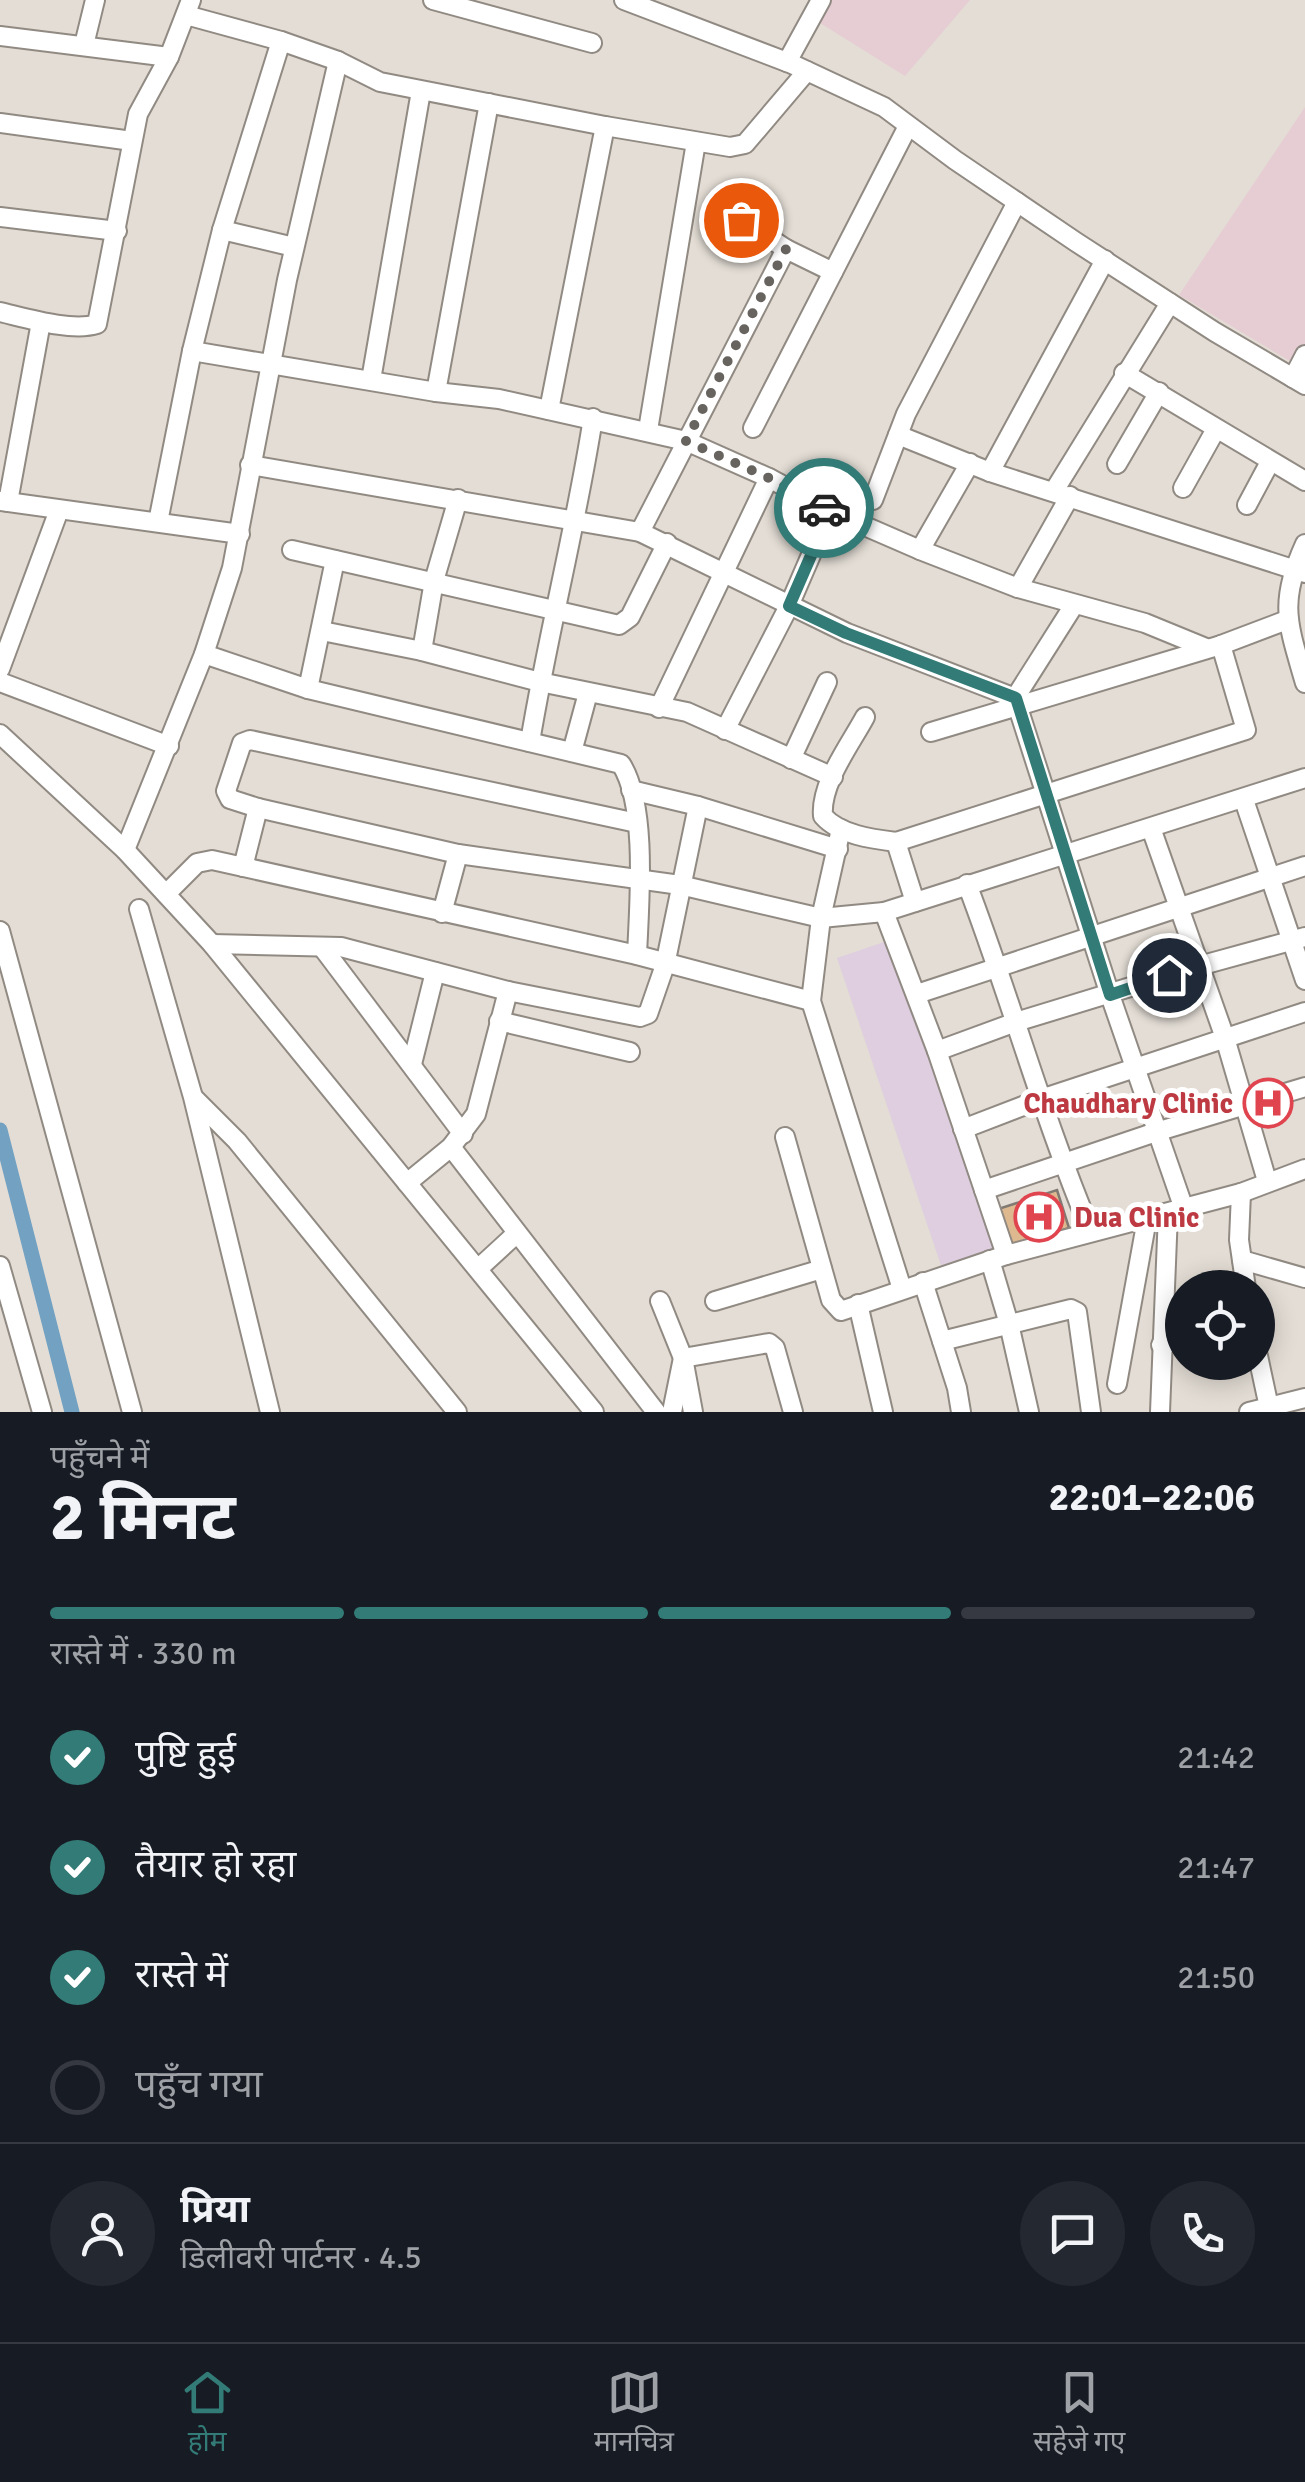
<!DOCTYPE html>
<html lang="hi">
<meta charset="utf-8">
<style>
body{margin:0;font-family:Signika,"Noto Sans Devanagari",sans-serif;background:#242831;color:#f1f3f6;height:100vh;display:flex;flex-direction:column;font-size:38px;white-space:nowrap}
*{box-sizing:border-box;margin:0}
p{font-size:32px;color:#9ea1a6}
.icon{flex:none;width:55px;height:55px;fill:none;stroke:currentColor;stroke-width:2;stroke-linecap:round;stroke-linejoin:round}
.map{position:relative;height:1412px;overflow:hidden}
.sheet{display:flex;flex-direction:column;background:#171b24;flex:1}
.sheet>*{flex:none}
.buttons{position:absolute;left:1165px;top:1270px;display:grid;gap:20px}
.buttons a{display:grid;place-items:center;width:110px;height:110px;border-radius:50%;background:#171b24;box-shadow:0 5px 25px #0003;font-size:50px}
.pin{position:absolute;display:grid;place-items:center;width:85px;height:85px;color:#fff;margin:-42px;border:5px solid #fff;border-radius:50%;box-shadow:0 2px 10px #0007}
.courier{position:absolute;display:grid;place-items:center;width:100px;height:100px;margin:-50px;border:8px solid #337b76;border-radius:50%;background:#fff;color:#222;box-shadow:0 2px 12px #0007}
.overview em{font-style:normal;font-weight:700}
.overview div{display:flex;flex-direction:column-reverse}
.overview{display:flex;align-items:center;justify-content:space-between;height:170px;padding:0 50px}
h1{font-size:65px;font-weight:700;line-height:75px}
.bar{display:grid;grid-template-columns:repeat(4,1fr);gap:15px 10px;align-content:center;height:120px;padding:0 50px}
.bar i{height:12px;border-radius:8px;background:#363941}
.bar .active{background:#337b76}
.bar p{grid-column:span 4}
.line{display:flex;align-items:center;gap:25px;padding:0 50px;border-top:2px solid #363941}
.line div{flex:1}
.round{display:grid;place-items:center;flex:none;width:105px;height:105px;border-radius:52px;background:#242831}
ol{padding:0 50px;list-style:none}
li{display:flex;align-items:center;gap:30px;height:110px}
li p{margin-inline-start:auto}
li .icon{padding:10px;border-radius:50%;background:#337b76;color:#fff;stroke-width:4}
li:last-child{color:#9ea1a6}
li i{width:55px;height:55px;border:5px solid #363941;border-radius:50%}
.tab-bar{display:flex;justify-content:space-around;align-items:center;height:140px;border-top:2px solid #363941;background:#171b24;font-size:28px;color:#9ea1a6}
.tab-bar a{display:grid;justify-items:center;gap:5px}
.tab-bar .active{color:#337b76}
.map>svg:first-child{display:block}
.industrial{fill:#e6cdd4}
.education{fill:#decee0}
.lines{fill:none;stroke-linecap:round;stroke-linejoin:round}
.canal{stroke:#72a1c2;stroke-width:15}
.building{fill:#deb88f;stroke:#807a73;stroke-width:2.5}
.minor-casing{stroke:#908a83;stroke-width:22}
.minor{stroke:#fff;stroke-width:18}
.done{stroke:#67635f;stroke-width:10;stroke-dasharray:0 18}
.route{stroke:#337b76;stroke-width:12}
.labels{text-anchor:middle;stroke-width:10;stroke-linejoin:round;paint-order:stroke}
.health-label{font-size:28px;font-weight:bold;fill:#be3a42;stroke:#fff;text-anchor:end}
</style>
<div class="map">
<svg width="1305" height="1412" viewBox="0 0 1305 1412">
<rect width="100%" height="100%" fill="#e3ddd5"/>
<g class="industrial">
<polygon points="832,0 970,0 905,76 820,23"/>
<polygon points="1305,107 1305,370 1179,295"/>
</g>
<polygon class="education" points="893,939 1002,1261 946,1280 837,958"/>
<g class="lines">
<polyline class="canal" points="0,1130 72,1412"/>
</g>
<g class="building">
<polygon points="1278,1102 1283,1114 1259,1122 1254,1110"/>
<polygon points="1057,1190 1069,1228 1006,1247 995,1210"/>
</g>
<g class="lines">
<g class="minor-casing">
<g id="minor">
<polyline points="433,0 592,43"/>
<polyline points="624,0 792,64 884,107 955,160 1076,242 1215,332 1305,385"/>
<polyline points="186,15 281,41 338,61 380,82 605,126 730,147 745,144 807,71"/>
<polyline points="0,36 169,57"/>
<polyline points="84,45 95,0"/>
<polyline points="787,62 821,0"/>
<polyline points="0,123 132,141"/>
<polyline points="719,205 786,249"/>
<polyline points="0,217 117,231"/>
<polyline points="222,230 294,247"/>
<path d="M0,312C26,318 72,332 97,324L138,114L169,57L191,0"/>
<polyline points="192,351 436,392 499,399 686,441 769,478 830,511 920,550 1018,588 1145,623 1206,648"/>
<polyline points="1124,373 1305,481"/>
<polyline points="1293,378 1305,355"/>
<polyline points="371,380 421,91"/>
<polyline points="436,392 489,103"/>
<polyline points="549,410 605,126"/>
<polyline points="753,428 908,126"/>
<polyline points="648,430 696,142"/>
<polyline points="898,435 990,472 1305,573"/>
<polyline points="1117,464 1159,392"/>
<polyline points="250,465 640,532 847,633 1015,698 1110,995 1183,1206"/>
<polyline points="990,472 1105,260"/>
<polyline points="1183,488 1216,429"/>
<polyline points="1054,491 1170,303"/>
<polyline points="873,500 906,414 1017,202"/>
<polyline points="0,501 240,534"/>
<polyline points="8,502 41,322"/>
<polyline points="1247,505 1270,462"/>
<polyline points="158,522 192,351 222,230 281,41"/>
<polyline points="640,532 786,249 833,272"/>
<path d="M1305,544C1278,603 1288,624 1305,683"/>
<polyline points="292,550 619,625 630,617 667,543"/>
<polyline points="920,550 970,463"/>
<polyline points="1018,588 1070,496"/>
<polyline points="322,631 422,651 540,682 687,712 833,777"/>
<polyline points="422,651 434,581 458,499"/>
<path d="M204,654L308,689L621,764C648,806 639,906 637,955"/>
<polyline points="0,669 59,510"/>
<polyline points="0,682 169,746"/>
<polyline points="308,689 335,560"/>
<polyline points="1015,698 1074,605"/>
<polyline points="659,708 769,478"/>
<path d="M865,717C850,745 820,784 823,816C840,835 872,839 896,842L1246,730L1221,645"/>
<polyline points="725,730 789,606 830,511"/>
<polyline points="931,732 1221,645 1287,620"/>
<polyline points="0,734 125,850 212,944 594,1412"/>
<path d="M530,742C548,633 576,527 593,418"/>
<polyline points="572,752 588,693"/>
<polyline points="791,759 827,682"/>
<polyline points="631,790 698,806 838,849"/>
<polyline points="1244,800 1305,980"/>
<polyline points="637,823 250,740 242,743 226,791 230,799 258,808 458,854 680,885 821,918 884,912 1305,778"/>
<polyline points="1151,828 1225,1038 1267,1181"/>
<polyline points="841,829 821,918 811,1001 902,1289"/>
<polyline points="896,842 915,902"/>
<polyline points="125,850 204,654 232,568 287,280 338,61"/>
<polyline points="243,867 258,808"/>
<path d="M967,884C1011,999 1043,1118 1091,1232"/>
<polyline points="166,894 197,863 212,860 637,955 811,1001"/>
<polyline points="139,909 193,1097 270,1412"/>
<polyline points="884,912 937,1051 1006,1255"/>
<polyline points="442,913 458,854"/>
<polyline points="0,931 132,1412"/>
<polyline points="212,944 341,947 508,991 640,1017 648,1014 665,965 698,806"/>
<polyline points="322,947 463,1134"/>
<polyline points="917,994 1305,866"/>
<polyline points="499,1021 630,1052"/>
<polyline points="937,1051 1016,1022 1199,966 1305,937"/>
<polyline points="412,1064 435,972"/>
<polyline points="194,1098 237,1141 457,1412"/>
<polyline points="963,1129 1041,1099 1305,1012"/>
<polyline points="785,1137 831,1300 841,1311 1006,1255 1241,1193 1305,1169"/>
<polyline points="451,1147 656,1412"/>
<polyline points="407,1183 451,1147 476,1114 508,991"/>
<polyline points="984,1190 1156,1132 1305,1087"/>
<polyline points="1241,1193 1239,1240 1246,1288"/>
<polyline points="990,1260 1009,1324 1029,1412"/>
<polyline points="1242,1260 1305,1278"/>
<polyline points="0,1266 42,1412"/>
<polyline points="479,1268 516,1234"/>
<polyline points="923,1282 957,1388 961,1412"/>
<polyline points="660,1301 683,1358 693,1412"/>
<polyline points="715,1301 822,1269"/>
<polyline points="858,1304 883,1412"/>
<polyline points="942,1341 1071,1309 1077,1312 1091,1412"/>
<polyline points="1161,1345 1182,1340"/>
<polyline points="1258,1356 1270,1412"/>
<polyline points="1117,1384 1147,1219"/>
<polyline points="672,1412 683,1358 769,1343 775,1348 793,1412"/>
<polyline points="1160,1412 1168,1213"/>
<polyline points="1249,1412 1305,1398"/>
</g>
</g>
<use href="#minor" class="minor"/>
</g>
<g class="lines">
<polyline class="done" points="741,220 786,249 686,441 769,478 824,508"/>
<polyline class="route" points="824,508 830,512 789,606 846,633 1016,698 1110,995 1169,975"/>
</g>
<defs>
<g id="hospital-ring" transform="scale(2.5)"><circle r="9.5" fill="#fff" stroke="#e0444e" stroke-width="1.5"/><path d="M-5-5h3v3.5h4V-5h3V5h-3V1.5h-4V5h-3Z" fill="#e0444e"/></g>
</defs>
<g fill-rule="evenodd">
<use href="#hospital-ring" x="1268" y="1103"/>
<use href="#hospital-ring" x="1039" y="1217"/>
</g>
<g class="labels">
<g class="health-label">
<text x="1233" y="1113">Chaudhary Clinic</text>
<text x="1074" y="1227" text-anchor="start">Dua Clinic</text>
</g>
</g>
</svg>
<div class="buttons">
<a><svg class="icon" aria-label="locate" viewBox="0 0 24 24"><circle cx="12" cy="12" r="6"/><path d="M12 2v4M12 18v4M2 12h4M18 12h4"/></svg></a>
</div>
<div class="pin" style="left:741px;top:220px;background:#ea580c"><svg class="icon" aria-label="bag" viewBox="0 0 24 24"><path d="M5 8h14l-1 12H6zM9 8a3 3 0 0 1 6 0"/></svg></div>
<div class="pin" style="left:1169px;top:975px;background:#1f2937"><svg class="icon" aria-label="home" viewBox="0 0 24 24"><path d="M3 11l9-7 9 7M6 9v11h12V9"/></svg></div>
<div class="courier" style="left:824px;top:508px"><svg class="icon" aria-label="car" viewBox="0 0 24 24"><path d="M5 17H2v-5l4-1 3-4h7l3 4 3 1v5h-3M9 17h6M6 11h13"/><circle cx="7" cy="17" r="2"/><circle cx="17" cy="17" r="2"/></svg></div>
</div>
<section class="sheet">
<div class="overview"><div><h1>2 मिनट</h1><p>पहुँचने में</p></div><em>22:01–22:06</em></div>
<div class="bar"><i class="active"></i><i class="active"></i><i class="active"></i><i></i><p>रास्ते में · 330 m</p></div>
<ol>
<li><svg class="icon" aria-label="check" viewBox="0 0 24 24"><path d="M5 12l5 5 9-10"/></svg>पुष्टि हुई<p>21:42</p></li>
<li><svg class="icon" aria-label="check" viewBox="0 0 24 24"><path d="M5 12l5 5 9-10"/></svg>तैयार हो रहा<p>21:47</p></li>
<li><svg class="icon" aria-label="check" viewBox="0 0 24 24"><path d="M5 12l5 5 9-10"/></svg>रास्ते में<p>21:50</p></li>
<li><i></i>पहुँच गया</li>
</ol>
<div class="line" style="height:180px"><a class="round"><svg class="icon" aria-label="person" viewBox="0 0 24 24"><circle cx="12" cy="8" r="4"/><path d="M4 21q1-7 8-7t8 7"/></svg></a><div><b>प्रिया</b><p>डिलीवरी पार्टनर · 4.5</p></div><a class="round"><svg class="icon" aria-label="chat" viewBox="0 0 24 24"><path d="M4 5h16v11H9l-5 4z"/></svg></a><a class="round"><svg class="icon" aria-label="phone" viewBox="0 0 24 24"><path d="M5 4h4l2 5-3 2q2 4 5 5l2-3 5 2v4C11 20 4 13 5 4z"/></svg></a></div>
</section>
<nav class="tab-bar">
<a class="active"><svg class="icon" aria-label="home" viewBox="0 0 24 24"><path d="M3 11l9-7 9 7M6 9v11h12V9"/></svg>होम</a>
<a><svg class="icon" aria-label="map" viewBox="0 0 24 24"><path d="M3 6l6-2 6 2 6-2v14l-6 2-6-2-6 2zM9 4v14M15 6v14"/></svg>मानचित्र</a>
<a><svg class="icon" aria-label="saved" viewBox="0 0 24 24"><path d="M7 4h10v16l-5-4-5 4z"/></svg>सहेजे गए</a>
</nav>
